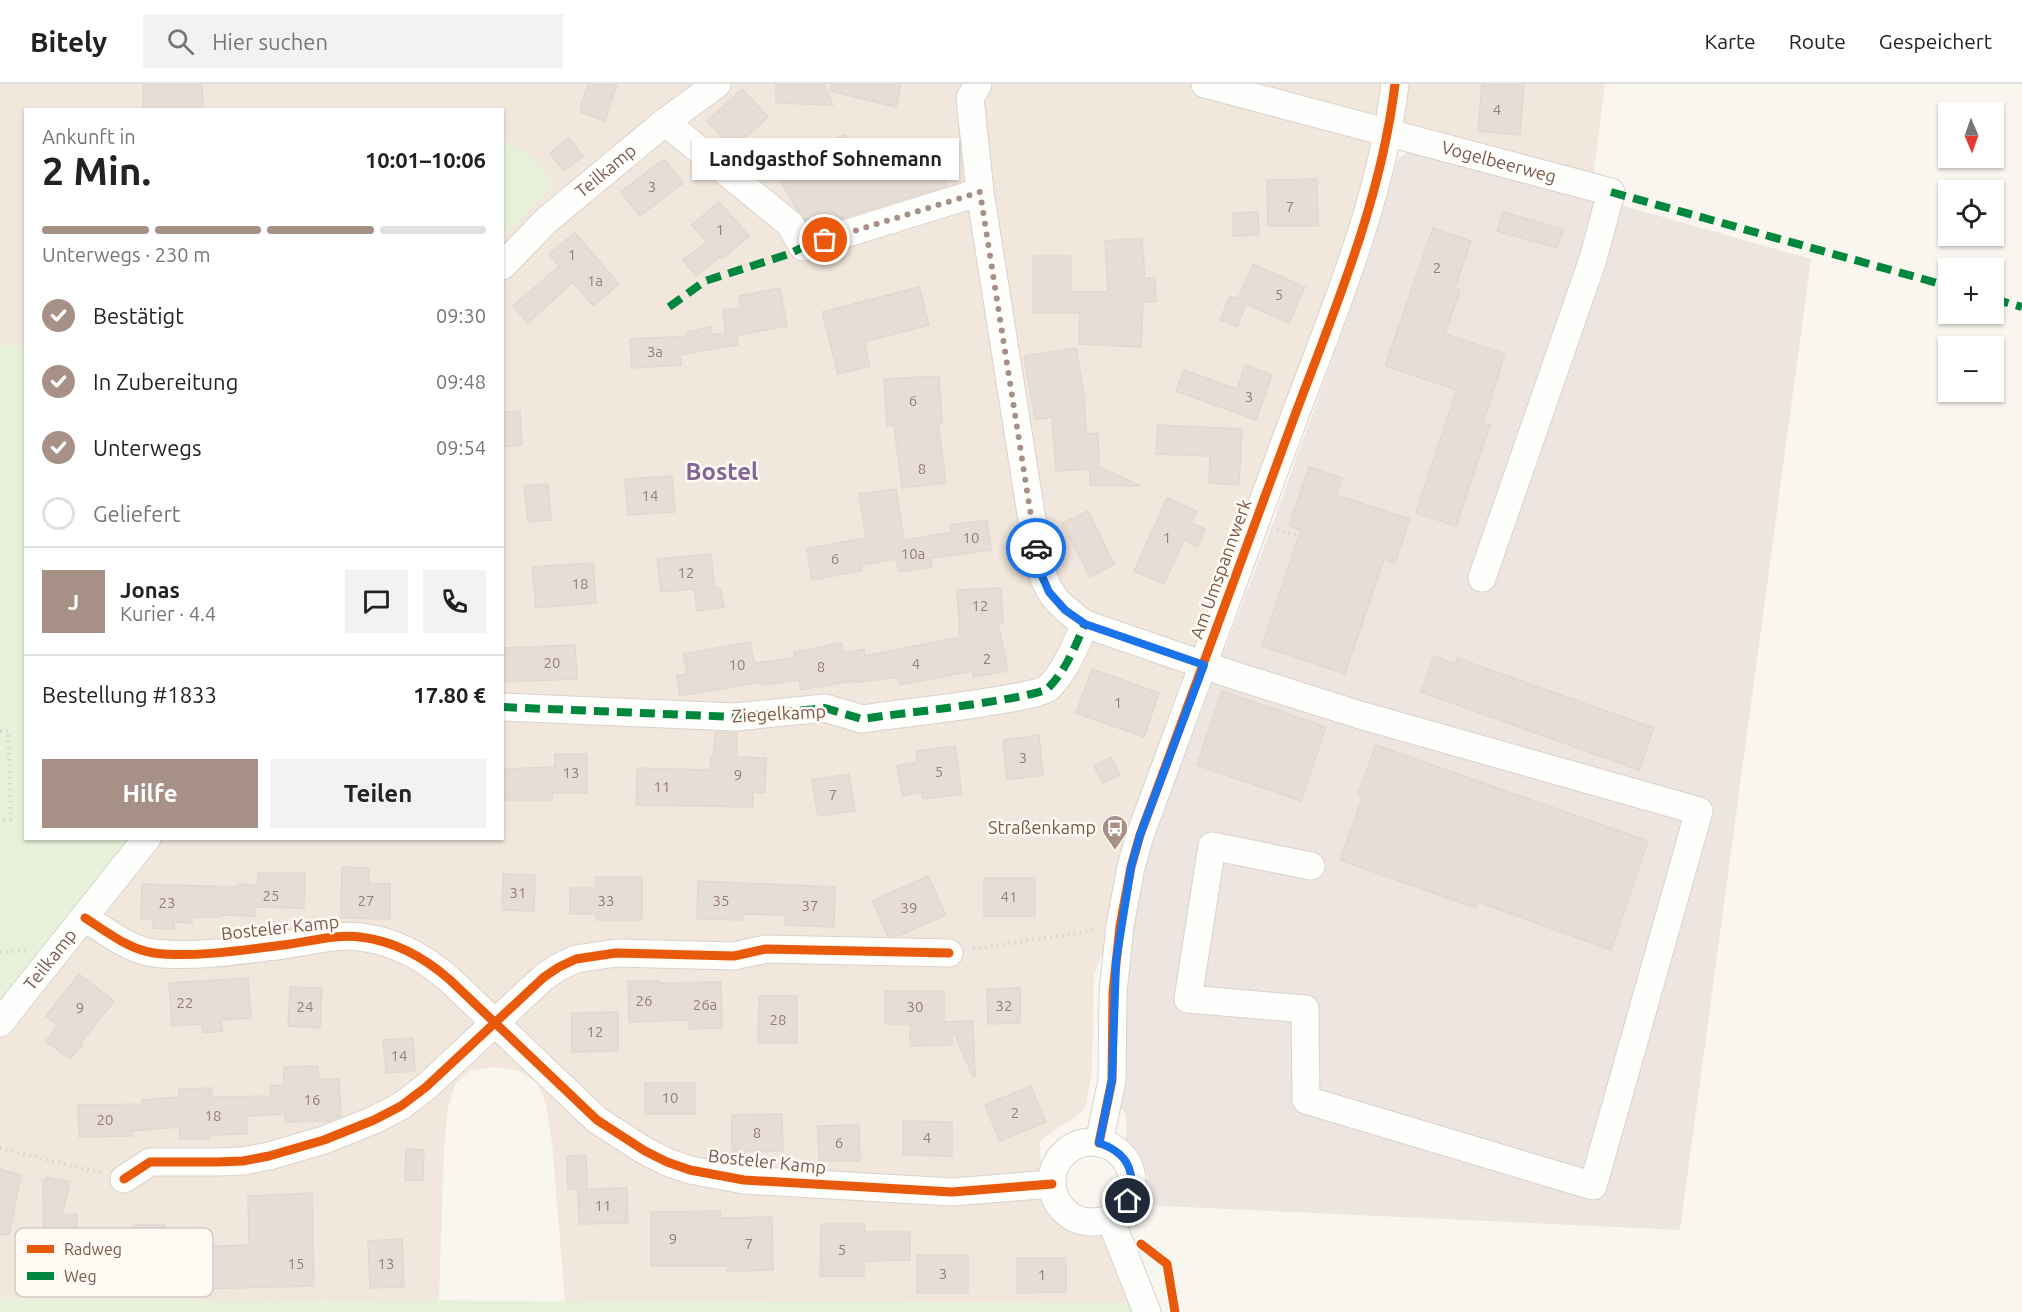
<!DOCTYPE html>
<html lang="de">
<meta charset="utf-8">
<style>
body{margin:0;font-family:Ubuntu,sans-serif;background:#f2f2f2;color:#222;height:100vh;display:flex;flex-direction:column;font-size:22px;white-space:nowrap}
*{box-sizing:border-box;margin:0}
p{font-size:20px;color:#767676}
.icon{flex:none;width:33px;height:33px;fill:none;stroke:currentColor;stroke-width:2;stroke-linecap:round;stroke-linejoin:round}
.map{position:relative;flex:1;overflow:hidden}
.sheet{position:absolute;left:24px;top:24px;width:480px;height:732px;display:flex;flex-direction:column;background:#fff;border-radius:0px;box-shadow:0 2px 4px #0004}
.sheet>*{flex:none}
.needle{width:39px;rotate:178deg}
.fabs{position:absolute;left:1938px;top:18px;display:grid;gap:12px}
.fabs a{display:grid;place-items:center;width:66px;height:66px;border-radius:0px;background:#fff;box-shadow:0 2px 4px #0004;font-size:30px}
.pin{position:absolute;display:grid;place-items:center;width:51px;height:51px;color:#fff;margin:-26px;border:3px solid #fff;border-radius:50%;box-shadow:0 2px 6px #0007}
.courier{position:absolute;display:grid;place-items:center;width:60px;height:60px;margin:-30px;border:4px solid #1a73e8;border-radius:50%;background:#fff;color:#222;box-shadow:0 2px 8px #0007}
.bubble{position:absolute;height:42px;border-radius:0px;background:#fff;box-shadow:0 2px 4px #0004;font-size:20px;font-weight:700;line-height:42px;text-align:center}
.headline em{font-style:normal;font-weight:700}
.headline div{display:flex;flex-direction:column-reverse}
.headline{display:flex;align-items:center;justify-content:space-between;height:102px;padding:0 18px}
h1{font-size:39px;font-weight:700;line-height:45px}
.bar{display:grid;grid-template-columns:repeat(4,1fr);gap:9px 6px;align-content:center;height:72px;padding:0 18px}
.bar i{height:8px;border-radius:4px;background:#e0e0e0}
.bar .selected{background:#a79085}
.bar p{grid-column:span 4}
.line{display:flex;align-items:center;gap:15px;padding:0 18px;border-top:2px solid #e0e0e0}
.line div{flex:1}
.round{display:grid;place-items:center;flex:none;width:63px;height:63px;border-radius:0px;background:#f2f2f2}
ol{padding:0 18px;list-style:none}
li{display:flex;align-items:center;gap:18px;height:66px}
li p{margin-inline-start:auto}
li .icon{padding:6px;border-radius:50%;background:#a79085;color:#fff;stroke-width:4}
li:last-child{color:#767676}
li i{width:33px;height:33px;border:3px solid #e0e0e0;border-radius:50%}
.cta{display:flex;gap:12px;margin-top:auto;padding:12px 18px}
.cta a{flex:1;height:69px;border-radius:0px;background:#a79085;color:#fff;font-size:24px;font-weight:700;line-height:69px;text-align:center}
.cta a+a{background:#f2f2f2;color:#222}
header{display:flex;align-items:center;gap:36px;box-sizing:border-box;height:84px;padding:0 30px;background:#fff;border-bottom:2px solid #e0e0e0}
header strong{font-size:28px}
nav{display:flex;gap:33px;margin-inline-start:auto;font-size:21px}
.search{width:420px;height:54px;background:#f2f2f2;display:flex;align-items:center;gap:15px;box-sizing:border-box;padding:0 21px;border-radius:0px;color:#767676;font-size:22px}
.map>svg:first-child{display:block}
.residential{fill:#f2e7dd}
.industrial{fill:#ede5e0}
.green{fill:#e7f1da}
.building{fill:#e6ddd6;stroke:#e3d8d1;stroke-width:1.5}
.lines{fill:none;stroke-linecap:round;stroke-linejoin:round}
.minor-casing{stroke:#dad2cd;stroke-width:29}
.path{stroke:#dcd4cf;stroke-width:4;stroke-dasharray:1.5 4.5;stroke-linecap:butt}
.minor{stroke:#fefefd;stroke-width:27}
.quiet{stroke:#00873e;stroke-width:8;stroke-dasharray:15 8;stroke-linecap:butt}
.cycleway-casing{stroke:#fffaf3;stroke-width:13}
.cycleway{stroke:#e8590c;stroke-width:9}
.done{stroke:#a79085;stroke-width:6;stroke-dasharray:0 10.8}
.route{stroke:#1a73e8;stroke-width:8}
.labels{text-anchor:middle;stroke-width:5;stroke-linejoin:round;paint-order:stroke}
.number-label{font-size:15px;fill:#987d71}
.street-label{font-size:18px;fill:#7b5a4c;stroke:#fffaf3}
.poi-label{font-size:18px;fill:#7b5a4c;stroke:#fffaf3;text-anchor:end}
.district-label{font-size:24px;font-weight:bold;fill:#836596;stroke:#fffaf3}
.key{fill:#fffaf3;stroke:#d7cac1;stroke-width:1.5}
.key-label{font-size:16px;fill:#7b5a4c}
</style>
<header>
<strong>Bitely</strong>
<div class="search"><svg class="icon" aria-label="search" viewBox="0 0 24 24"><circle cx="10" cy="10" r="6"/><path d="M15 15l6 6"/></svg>Hier suchen</div>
<nav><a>Karte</a><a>Route</a><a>Gespeichert</a></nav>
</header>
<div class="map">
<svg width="2022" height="1228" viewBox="0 0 2022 1228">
<rect width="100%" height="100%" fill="#f9f5ef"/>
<polygon class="residential" points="0,0 1605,0 1593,93 1382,42 1371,94 1111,852 1094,890 1092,984 1086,1023 1076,1033 1059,1043 1039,1058 1044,1100 1049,1119 1061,1134 1076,1145 1091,1147 1107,1155 1137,1219 565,1217 552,1059 546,1021 538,1000 519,987 493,983 470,987 455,1000 448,1024 444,1063 439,1217 0,1215 0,924 131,755 502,754 502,26 26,26 25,261 0,261"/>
<polygon class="industrial" points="1427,66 1811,175 1680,1146 1140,1121 1148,1094 1141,1073 1126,1055 1126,1031 1121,1024 1126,987 1126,905 1136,822 1153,754 1273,439 1355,212 1398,74 1408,69"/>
<g class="green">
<polygon points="503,56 534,74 553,101 503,154"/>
<polygon points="0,261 25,261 26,754 131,755 0,924"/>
<polygon points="0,1215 1137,1219 1138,1228 0,1228"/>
</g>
<g class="building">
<polygon points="143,0 202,0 203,26 143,26"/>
<polygon points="588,0 617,0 605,37 581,28 581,21"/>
<polygon points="776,0 824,0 833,21 776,19"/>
<polygon points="831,0 901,0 896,23 830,7"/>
<polygon points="1482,0 1524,0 1520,51 1478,47"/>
<polygon points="742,5 768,33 733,65 707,37"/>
<polygon points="845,51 857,80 935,60 947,102 810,144 803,132 797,125 769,78"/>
<polygon points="569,54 583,72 564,87 550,69"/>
<polygon points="664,75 683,99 640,132 621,108"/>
<polygon points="1317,95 1318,142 1268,142 1267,96"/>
<polygon points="719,118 749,152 722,175 720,173 696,192 683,176 707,158 692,141"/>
<polygon points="1258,128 1259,151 1233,152 1233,129"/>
<polygon points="1503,128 1563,145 1557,164 1497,147"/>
<polygon points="1433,144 1471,157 1455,204 1460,206 1445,250 1505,270 1483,339 1490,341 1456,442 1416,429 1457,306 1385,282"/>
<polygon points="575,149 619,200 593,222 573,198 528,239 513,222 559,182 549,170"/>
<polygon points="1142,154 1145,194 1155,194 1156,218 1143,218 1141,263 1079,260 1080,229 1033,229 1033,172 1071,172 1071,208 1108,208 1105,157"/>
<polygon points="1253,180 1305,203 1289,239 1246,220 1237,243 1220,236 1230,212 1238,215"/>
<polygon points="919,203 929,241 864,258 870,282 838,290 822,228"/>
<polygon points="780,204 787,242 737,251 738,261 680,271 681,281 632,284 630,255 688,252 687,248 711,243 712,250 726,250 723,226 741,224 739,212"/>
<polygon points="1076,264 1084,311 1086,350 1098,349 1099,383 1141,402 1090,401 1090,385 1056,387 1052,333 1035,336 1024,272"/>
<polygon points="1245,281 1272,291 1256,336 1176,307 1184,286 1237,305"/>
<polygon points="939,292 942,338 938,338 946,399 902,404 894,341 887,342 884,295"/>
<polygon points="520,327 522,361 502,363 502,328"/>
<polygon points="1158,341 1242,345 1239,401 1209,399 1210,372 1156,370"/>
<polygon points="1309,383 1342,394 1336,411 1410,435 1395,479 1384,475 1345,590 1262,562 1301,446 1289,442"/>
<polygon points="672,392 675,428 628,431 625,395"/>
<polygon points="548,400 551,436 528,438 524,402"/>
<polygon points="896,405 904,456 951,448 950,441 987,436 991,466 931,474 932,483 899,488 896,475 861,481 862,487 812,496 807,464 866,454 859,410"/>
<polygon points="1167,414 1197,427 1191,439 1205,445 1198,463 1184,456 1164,500 1134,487"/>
<polygon points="1088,427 1114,480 1090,493 1062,439"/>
<polygon points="711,470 715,505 720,504 724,523 697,527 694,505 661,508 657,475"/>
<polygon points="593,479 596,519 536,524 532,483"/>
<polygon points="1001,504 1003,538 998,539 1008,587 973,593 972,587 900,601 898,593 852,599 851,597 801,606 799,596 762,601 762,598 680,612 677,591 687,590 683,570 750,558 754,579 795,574 794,568 842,559 843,569 864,565 865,572 960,553 957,506"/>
<polygon points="575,561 577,595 502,598 502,564"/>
<polygon points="1434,572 1455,580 1457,574 1654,644 1639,686 1421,608"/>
<polygon points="1092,585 1159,609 1144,653 1076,629"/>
<polygon points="1222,607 1326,643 1301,717 1197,681"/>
<polygon points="715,648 737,649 736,673 766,674 765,709 753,708 753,723 636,721 637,684 710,686 711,672 714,672"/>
<polygon points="1039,651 1043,691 1007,696 1003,656"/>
<polygon points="1376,661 1648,757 1611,866 1478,818 1476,824 1340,776 1363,712 1358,710"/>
<polygon points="955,662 962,710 923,715 922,708 903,712 897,682 917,678 916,667"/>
<polygon points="555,670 587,670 587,709 552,709 552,716 502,716 502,685 555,683"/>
<polygon points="1111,673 1120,691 1103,699 1094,682"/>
<polygon points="849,690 855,727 818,732 812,696"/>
<polygon points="342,783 369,784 369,799 390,800 390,835 341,834"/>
<polygon points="258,789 305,789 304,824 255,823 255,832 221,831 221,833 192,833 192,839 174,838 174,845 152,844 153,835 141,835 142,800 238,803 238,800 258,801"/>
<polygon points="503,790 535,791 534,827 502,826"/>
<polygon points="928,792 946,831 898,852 888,852 872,817"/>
<polygon points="596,793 642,793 642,836 596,836 596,830 570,830 570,804 596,804"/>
<rect x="984" y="794" width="51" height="38"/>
<polygon points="698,797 835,803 834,843 785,841 786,831 743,830 743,836 697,835"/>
<polygon points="79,890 114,917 80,960 82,961 70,975 46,957 58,941 46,932"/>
<polygon points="248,894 251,934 221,936 223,947 203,949 202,940 172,942 169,899"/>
<polygon points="628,897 660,897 660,899 721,898 722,944 689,945 689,936 629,938"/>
<polygon points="290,903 322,904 320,944 288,942"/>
<polygon points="1020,904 1020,939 988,940 987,905"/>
<polygon points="885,907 944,907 944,938 973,937 975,992 973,993 952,944 952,961 910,962 910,940 885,940"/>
<polygon points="759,912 797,912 797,959 758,959"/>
<polygon points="618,928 618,967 572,968 572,929"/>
<polygon points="413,954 415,987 386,989 383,956"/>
<polygon points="318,982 319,995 339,995 341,1032 329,1037 286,1038 285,1030 247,1032 247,1050 210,1051 210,1055 180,1055 180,1043 132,1047 132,1052 79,1053 78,1021 143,1020 142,1016 179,1013 179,1005 212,1004 212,1013 271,1012 270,1002 284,1001 284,983"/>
<rect x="645" y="999" width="50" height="31"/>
<polygon points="1031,1002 1046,1038 1000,1057 985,1021"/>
<polygon points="782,1030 783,1067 732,1068 732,1031"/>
<polygon points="903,1037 952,1038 952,1072 903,1071"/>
<polygon points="859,1041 860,1077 819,1077 818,1042"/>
<polygon points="406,1065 424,1066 423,1096 405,1096"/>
<polygon points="586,1071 587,1105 627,1104 628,1139 579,1140 578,1105 568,1105 567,1072"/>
<polygon points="0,1085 21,1091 9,1151 0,1150"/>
<polygon points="47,1093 70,1098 62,1131 77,1130 78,1175 51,1175 51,1179 44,1178 43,1096 46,1097"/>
<polygon points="312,1109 314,1202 197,1205 195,1163 249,1161 248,1112"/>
<polygon points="720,1127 721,1134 772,1133 773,1186 727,1187 727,1182 651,1182 651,1128"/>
<polygon points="821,1140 865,1140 864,1148 910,1148 910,1176 864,1177 864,1192 820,1192"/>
<polygon points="133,1141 165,1141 166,1179 144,1180 144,1199 112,1200 111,1169 122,1169 121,1153 133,1153"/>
<polygon points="402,1155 404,1203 370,1204 368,1157"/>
<rect x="917" y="1171" width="51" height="38"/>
<polygon points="1017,1174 1066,1174 1066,1208 1017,1209"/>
</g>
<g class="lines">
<g class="minor-casing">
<g id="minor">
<path d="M978,0L970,14L980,108L1038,474C1046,509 1056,519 1085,540L1230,590L1360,631L1699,727L1593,1102L1306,1016L1305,925L1188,915L1212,762L1311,782"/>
<path id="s1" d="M1205,0L1611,108L1593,175L1482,494"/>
<polyline points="665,38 790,140 803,163 980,108"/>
<path id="s2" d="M502,182L548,135L665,38L717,0"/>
<path d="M502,623L735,633L825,624L862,635L883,632C907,629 1038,614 1048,604C1066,587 1075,562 1085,540"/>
<path d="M85,834C106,847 129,866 154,869C193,874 244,866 283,861C308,858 334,850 360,853C395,857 424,873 450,896L597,1036L645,1067L667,1078L690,1086L744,1096L952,1108L1052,1100"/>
<path id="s3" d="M0,939L147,754"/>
<circle cx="1092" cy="1098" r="40"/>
<path d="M1099,1059L1112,996L1113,908L1120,842L1131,783L1140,751L1163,689C1207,572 1249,455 1292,339C1333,229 1381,118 1395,0"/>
<polyline points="124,1095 150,1078 217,1078 243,1077 269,1072 324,1056 374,1036 401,1022 426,1003 544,893 559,883 576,875 616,869 734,872 766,865 949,869"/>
<polyline points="1110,1134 1147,1228"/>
</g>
</g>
<g class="path">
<polyline points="1277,446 1299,452"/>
<polyline points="0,647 8,647 11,735 0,736"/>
<polyline points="973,865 1096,846"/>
<polyline points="0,868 26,867"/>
<polyline points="0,1064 101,1089"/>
</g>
<use href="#minor" class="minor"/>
<g class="quiet">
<polyline points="1611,108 1948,202"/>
<polyline points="1994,215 2022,223"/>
<polyline points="669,223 705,197 789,170 803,163"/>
<path d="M502,623L735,633L825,624L862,635L883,632C907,629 1038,614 1048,604C1066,587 1075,562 1085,540"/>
</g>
<g class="cycleway-casing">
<g id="cycleway">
<path d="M85,834C106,847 129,866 154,869C193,874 244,866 283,861C308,858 334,850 360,853C395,857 424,873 450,896L597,1036L645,1067L667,1078L690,1086L744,1096L952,1108L1052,1100"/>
<path d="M1099,1059L1112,996L1113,908L1120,842L1131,783L1140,751L1163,689C1207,572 1249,455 1292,339C1333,229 1381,118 1395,0"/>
<polyline points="124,1095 150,1078 217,1078 243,1077 269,1072 324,1056 374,1036 401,1022 426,1003 544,893 559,883 576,875 616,869 734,872 766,865 949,869"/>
<polyline points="1141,1160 1167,1180 1175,1228"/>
</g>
</g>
<use href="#cycleway" class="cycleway"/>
</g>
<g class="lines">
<polyline class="done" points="825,156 980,108 1036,464"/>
<path class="route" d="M1036,464L1042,492L1049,508L1065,526L1085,540L1204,581L1140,751L1131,783L1116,877L1112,996L1099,1059C1128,1069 1137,1088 1128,1117"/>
</g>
<defs>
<g id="bus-pin" transform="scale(1.35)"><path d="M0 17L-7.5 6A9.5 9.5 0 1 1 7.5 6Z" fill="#a79085" stroke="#fffaf3"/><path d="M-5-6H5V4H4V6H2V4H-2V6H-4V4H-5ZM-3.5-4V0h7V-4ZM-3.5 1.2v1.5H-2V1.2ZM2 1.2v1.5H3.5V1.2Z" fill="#fff"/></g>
</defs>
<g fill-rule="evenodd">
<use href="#bus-pin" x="1115" y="744"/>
</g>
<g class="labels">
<g class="number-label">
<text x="1497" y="31">4</text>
<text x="652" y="108">3</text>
<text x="1290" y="128">7</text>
<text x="720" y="151">1</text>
<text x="572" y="176">1</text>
<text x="1437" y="189">2</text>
<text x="595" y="202">1a</text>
<text x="1279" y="216">5</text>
<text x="655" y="273">3a</text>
<text x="1249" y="318">3</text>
<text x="913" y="322">6</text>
<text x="922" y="390">8</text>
<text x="650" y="417">14</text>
<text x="971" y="459">10</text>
<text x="1167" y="459">1</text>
<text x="913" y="475">10a</text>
<text x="835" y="480">6</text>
<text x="686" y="494">12</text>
<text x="580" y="505">18</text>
<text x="980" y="527">12</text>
<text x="987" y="580">2</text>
<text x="552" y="584">20</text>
<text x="916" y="585">4</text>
<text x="737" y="586">10</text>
<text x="821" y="588">8</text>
<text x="1118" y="624">1</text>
<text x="1023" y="679">3</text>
<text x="939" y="693">5</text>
<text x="571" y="694">13</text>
<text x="738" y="696">9</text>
<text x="662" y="708">11</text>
<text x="833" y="716">7</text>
<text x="518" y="814">31</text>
<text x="271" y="817">25</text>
<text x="1009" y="818">41</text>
<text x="366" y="822">27</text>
<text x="606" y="822">33</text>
<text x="721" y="822">35</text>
<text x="167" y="824">23</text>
<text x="810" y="827">37</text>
<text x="909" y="829">39</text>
<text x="644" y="922">26</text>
<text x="185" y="924">22</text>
<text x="705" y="926">26a</text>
<text x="1004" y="927">32</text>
<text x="305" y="928">24</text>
<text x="915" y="928">30</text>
<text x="80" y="929">9</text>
<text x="778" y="941">28</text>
<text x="595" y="953">12</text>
<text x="399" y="977">14</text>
<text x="670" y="1019">10</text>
<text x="312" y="1021">16</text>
<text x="1015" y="1034">2</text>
<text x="213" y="1037">18</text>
<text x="105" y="1041">20</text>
<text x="757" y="1054">8</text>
<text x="927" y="1059">4</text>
<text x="839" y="1064">6</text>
<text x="603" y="1127">11</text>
<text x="673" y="1160">9</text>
<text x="749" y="1165">7</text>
<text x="842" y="1171">5</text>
<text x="296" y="1185">15</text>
<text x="386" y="1185">13</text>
<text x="943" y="1195">3</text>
<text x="1042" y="1196">1</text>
</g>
<g class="street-label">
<text dy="6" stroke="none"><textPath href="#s1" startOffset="304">Vogelbeerweg</textPath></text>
<text dy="6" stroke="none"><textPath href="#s2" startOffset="141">Teilkamp</textPath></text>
<text transform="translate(1221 485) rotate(-70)" y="6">Am Umspannwerk</text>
<text transform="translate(779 630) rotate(-3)" y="6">Ziegelkamp</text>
<text transform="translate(280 844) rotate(-6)" y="6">Bosteler Kamp</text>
<text dy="6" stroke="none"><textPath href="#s3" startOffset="81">Teilkamp</textPath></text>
<text transform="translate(767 1078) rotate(6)" y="6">Bosteler Kamp</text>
</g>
<g class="poi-label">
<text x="1096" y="750">Straßenkamp</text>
</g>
<g class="district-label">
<text x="722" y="396">Bostel</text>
</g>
</g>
<rect x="15" y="1144" width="198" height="69" rx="9" class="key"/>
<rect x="27" y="1161" width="27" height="8" fill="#e8590c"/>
<rect x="27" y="1188" width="27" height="8" fill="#00873e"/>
<g class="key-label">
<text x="64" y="1171">Radweg</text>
<text x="64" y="1198">Weg</text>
</g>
</svg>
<div class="fabs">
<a><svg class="needle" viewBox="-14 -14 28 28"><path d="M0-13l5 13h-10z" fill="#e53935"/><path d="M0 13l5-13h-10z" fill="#767676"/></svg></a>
<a><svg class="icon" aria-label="locate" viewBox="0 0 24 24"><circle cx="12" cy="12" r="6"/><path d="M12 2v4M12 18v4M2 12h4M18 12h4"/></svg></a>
<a>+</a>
<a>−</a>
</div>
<div class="pin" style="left:825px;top:156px;background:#ea580c"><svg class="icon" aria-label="bag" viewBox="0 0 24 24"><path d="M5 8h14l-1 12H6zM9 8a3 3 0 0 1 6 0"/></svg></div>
<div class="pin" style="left:1128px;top:1117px;background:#1f2937"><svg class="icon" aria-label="home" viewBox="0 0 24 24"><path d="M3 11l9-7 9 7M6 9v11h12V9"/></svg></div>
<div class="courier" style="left:1036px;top:464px"><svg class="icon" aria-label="car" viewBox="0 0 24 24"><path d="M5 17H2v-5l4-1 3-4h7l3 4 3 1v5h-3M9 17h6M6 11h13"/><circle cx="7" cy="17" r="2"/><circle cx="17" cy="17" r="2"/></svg></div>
<div class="bubble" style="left:692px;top:54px;width:267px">Landgasthof Sohnemann</div>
<section class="sheet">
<div class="headline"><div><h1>2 Min.</h1><p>Ankunft in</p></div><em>10:01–10:06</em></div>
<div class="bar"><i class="selected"></i><i class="selected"></i><i class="selected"></i><i></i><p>Unterwegs · 230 m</p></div>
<ol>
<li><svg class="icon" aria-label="check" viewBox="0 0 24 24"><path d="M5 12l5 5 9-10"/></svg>Bestätigt<p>09:30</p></li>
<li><svg class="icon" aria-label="check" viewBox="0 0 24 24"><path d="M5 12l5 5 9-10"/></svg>In Zubereitung<p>09:48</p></li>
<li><svg class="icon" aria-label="check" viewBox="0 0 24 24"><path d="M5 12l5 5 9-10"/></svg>Unterwegs<p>09:54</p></li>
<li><i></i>Geliefert</li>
</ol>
<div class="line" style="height:108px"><b class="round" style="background:#a79085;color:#fff">J</b><div><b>Jonas</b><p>Kurier · 4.4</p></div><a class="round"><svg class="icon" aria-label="chat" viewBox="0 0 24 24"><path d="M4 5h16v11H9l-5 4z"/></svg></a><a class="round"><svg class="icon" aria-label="phone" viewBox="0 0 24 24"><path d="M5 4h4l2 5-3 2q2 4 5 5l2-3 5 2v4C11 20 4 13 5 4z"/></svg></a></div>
<div class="line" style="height:78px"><div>Bestellung #1833</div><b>17.80 €</b></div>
<div class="cta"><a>Hilfe</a><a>Teilen</a></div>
</section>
</div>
